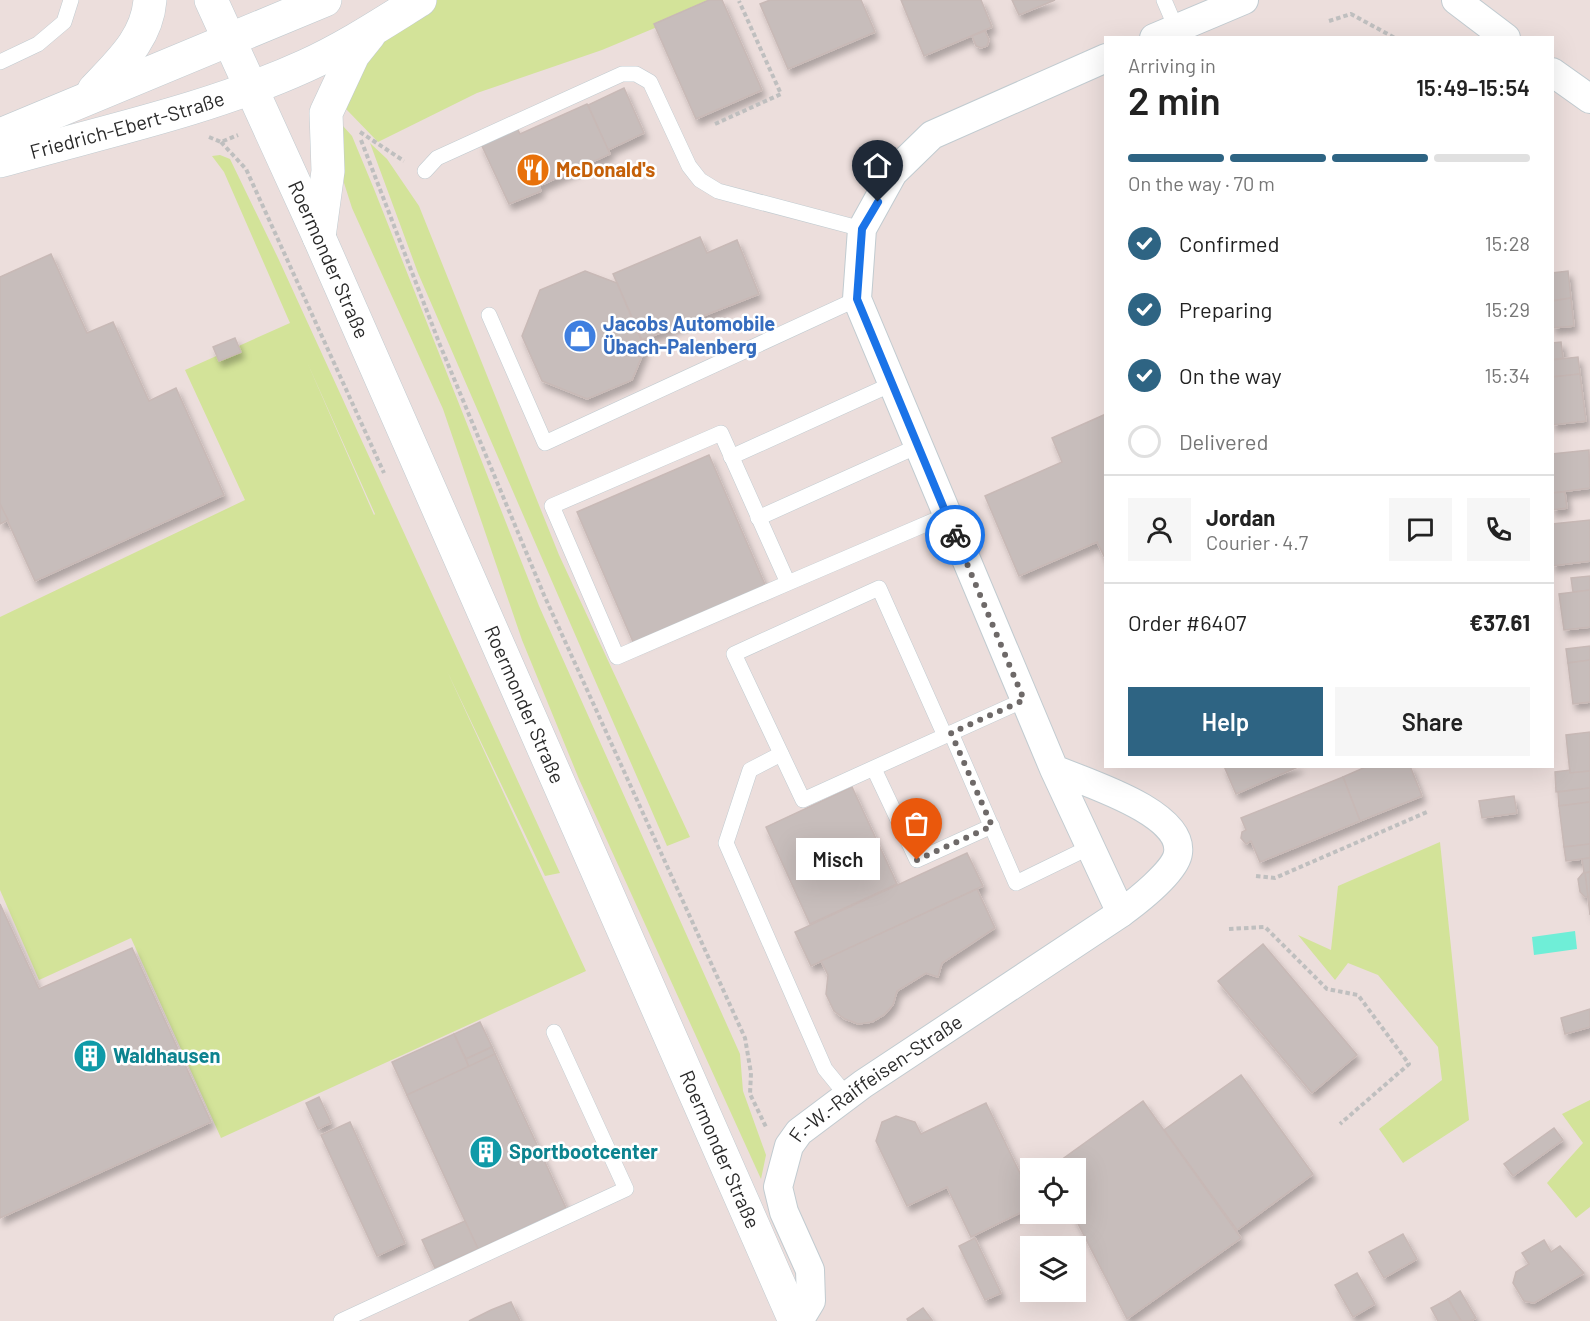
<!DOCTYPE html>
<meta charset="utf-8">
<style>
body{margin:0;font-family:Barlow,sans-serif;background:#f6f6f6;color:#222;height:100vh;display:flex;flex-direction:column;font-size:22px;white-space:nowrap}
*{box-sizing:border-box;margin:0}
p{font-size:20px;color:#767676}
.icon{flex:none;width:33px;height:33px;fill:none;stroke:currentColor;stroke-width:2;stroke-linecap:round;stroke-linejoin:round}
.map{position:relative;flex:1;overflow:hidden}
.side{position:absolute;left:1104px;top:36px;width:450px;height:732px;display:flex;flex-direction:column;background:#fff;border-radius:0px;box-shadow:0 6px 24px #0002}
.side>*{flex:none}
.tools{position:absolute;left:1020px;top:1158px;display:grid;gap:12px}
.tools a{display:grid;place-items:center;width:66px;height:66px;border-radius:0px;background:#fff;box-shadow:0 6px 24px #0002;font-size:30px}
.pin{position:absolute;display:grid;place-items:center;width:51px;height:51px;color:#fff;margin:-62px -26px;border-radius:50% 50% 50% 0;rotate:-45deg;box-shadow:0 0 6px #0007}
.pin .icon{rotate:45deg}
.courier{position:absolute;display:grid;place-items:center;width:60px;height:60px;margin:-30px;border:4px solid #1a73e8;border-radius:50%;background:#fff;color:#222;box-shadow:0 2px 8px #0007}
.bubble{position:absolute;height:42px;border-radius:0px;background:#fff;box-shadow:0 6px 24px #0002;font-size:20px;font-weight:600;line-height:42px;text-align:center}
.overview em{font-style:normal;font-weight:600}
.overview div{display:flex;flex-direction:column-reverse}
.overview{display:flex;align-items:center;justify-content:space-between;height:102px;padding:0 24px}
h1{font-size:39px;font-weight:600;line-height:45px}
.bar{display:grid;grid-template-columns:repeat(4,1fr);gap:9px 6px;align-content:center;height:72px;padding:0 24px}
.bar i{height:8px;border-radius:4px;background:#e0e0e0}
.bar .active{background:#2e6483}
.bar p{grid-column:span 4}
.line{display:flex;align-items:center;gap:15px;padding:0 24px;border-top:2px solid #e0e0e0}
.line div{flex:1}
.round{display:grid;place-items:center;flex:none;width:63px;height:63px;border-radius:0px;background:#f6f6f6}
ol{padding:0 24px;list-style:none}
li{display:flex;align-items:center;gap:18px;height:66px}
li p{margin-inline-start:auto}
li .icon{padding:6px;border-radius:50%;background:#2e6483;color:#fff;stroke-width:4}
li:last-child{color:#767676}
li i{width:33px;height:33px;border:3px solid #e0e0e0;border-radius:50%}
.cta{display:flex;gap:12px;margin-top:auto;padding:12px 24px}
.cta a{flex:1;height:69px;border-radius:0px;background:#2e6483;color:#fff;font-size:24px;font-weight:600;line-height:69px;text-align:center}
.cta a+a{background:#f6f6f6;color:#222}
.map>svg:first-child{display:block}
.green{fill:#d3e399;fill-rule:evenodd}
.water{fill:#6feed7}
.building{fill:#c7bdbb;stroke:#c8b9b6;stroke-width:1.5;filter:url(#shadow)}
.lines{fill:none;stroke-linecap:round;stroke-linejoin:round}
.lane-casing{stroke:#c1cbd0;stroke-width:16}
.street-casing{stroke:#c1cbd0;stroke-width:30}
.secondary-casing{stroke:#c1cbd0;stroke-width:34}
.path{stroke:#bfbfbf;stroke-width:4;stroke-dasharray:4.5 3;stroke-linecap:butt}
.lane{stroke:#fff;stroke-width:15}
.street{stroke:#fff;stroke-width:28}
.secondary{stroke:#fff;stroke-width:33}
.done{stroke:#6e6968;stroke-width:6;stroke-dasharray:0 10.8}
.route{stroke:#1a73e8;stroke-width:8}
.labels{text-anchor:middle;stroke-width:5;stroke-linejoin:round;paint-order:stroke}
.street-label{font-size:20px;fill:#2a2a2a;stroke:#fff}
.food-label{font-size:20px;font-weight:bold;fill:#c56008;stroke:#fff;text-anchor:start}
.shop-label{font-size:20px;font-weight:bold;fill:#366cbe;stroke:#fff;text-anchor:start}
.culture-label{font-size:20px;font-weight:bold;fill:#0d838f;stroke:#fff;text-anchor:start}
</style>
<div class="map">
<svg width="1590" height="1321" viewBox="0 0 1590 1321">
<defs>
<filter id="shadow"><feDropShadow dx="3.5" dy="6" stdDeviation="3" flood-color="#0004"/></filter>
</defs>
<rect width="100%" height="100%" fill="#ecdedc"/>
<g class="green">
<polygon points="437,0 722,0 602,50 477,93 378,142 346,109 345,87 390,29"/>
<polygon points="343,126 352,136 374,189 539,606 740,1054 743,1091 766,1155 761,1179 579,779 522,640 443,409 352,208 337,161"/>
<polygon points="370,143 387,159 419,206 559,555 690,837 667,846 418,273"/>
<path d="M220,155L230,159L278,258L560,873L545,876L447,671L586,971L221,1138L131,938L39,980L0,890V617L245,500L185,370L290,323L224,172L212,156ZM307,362L375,514L374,515Z"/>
<polygon points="1440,842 1469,1120 1403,1163 1379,1129 1442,1080 1438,1047 1378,975 1348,963 1335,980 1298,935 1331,950 1338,886"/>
<polygon points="1590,1100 1590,1207 1576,1218 1547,1183 1583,1143 1562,1114"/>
</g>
<polygon class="water" points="1575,931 1577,949 1534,955 1532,937"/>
<g class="building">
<polygon points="709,0 722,0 762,90 696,119 654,24"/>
<polygon points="770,0 861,0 875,32 788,69 760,4"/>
<polygon points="901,0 981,0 992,27 924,56"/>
<polygon points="1012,0 1055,0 1019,15"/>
<polygon points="985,31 989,40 987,46 981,48 976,46 972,36"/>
<polygon points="624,88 644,133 608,150 588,105"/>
<polygon points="587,104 610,154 539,186 541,191 509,204 481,144 517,128 520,134"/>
<polygon points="700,237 707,253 737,240 759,294 642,340 613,274"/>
<polygon points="51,254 87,333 113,322 149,401 176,388 224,495 35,581 0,504 0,277"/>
<polygon points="585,271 617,283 645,349 632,380 587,399 542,381 522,336 540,290"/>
<polygon points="1568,271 1571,298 1552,301 1552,273"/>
<polygon points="1571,298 1574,326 1552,328 1552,301"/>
<polygon points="235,338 241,352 219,361 213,347"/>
<polygon points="1561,342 1563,358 1552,360 1552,343"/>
<polygon points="1578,357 1580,374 1552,377 1552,360"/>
<polygon points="1580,374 1586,421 1552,425 1552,377"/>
<polygon points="1106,414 1106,560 1097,542 1019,576 985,496 1062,462 1052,438"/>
<polygon points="1589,450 1590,488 1552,493 1552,454"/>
<polygon points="709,455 766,587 634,644 577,512"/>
<polygon points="1565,492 1567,508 1552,510 1552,493"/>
<polygon points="0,504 8,520 0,524"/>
<polygon points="1590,520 1590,561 1552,566 1552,524"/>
<polygon points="1590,576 1590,590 1573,592 1571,578"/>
<polygon points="1590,590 1590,627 1564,630 1559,594"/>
<polygon points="1590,646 1590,660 1568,663 1566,649"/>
<polygon points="1590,660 1590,702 1573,704 1568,663"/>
<polygon points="1590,732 1590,771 1570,773 1566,735"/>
<polygon points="1224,766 1300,766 1236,794"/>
<polygon points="1368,766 1410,766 1422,796 1360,821 1343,777"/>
<polygon points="1570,770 1570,773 1590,771 1590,788 1556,792 1555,772"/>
<polygon points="1343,777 1360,821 1260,862 1251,841 1246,844 1241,838 1242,832 1246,830 1241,818"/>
<polygon points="852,787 897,884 810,924 766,827"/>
<polygon points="1590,788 1590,802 1559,806 1558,792"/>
<polygon points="1514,796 1517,813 1482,818 1479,801"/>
<polygon points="1590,802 1590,844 1564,847 1559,806"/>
<polygon points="1590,844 1590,858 1566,861 1564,847"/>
<polygon points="967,853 983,886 811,966 795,932"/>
<polygon points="1590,858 1590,872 1584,873 1582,859"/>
<polygon points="1590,872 1590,915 1585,873"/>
<polygon points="1583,873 1585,873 1588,897 1585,897 1580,892 1578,879"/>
<polygon points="977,889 995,928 942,963 938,977 926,973 897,991 893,1005 884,1015 872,1022 858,1024 845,1019 834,1011 826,994 828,975 821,961"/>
<polygon points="0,904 39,989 132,948 211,1122 0,1218"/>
<polygon points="1263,944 1357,1055 1312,1093 1218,981"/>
<polygon points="1590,1009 1590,1027 1565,1034 1561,1018"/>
<polygon points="480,1022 492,1047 466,1059 454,1034"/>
<polygon points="454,1034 469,1067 407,1095 392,1062"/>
<polygon points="492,1047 495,1054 469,1067 466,1059"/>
<polygon points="495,1054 566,1208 478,1249 407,1095"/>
<polygon points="1241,1075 1313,1174 1237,1230 1164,1130"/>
<polygon points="319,1097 331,1123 318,1129 306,1103"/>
<polygon points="1143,1101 1241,1238 1127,1319 1073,1214 1076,1214 1076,1168 1050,1168"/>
<polygon points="986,1103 1030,1194 1030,1208 971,1237 947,1187 907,1206 876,1141 882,1122 896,1116 915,1122 921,1134"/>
<polygon points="350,1122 405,1243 377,1256 321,1135"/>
<polygon points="1554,1128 1563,1140 1513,1176 1504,1164"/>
<polygon points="465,1221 478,1249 435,1268 422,1240"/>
<polygon points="1403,1234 1417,1259 1384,1278 1369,1252"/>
<polygon points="975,1238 1001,1293 985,1300 959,1246"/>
<polygon points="1544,1240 1551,1252 1560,1246 1584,1273 1534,1303 1524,1301 1513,1283 1516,1272 1529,1264 1522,1253"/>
<polygon points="1357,1273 1375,1304 1353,1317 1335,1285"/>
<polygon points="1460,1291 1476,1318 1471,1321 1461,1321 1448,1299"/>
<polygon points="1448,1299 1461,1321 1438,1321 1431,1308"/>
<polygon points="511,1302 520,1321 469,1321 491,1310"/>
<polygon points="923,1308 932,1320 908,1321 907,1319"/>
</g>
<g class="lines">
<g class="lane-casing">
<g id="lane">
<polyline points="1164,0 1176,28"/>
<polyline points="0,62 38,44 64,22 71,0"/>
<polyline points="425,171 437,158 622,74 636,74 650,82 689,166 700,180 718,191 862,229"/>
<polyline points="489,315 545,443 857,299"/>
<polyline points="731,457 892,384"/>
<polyline points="758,518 918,446"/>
<polyline points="788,583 617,657 552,506 721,433 788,583 947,515"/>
<polyline points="951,733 1016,883 1090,847"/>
<polyline points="945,736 879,588 734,654 803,800 1024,700"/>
<polyline points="781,754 750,770 726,843 825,1069 847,1096"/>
<polyline points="874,769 917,860 992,826"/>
<polyline points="341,1321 626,1189 554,1032"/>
</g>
</g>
<g class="street-casing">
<g id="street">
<polyline points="1456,0 1506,38"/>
<polyline points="1154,38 1244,0"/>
<polyline points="1552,72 1590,99"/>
<path d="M1054,769C1084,782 1184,812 1178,853C1176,871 1136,902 1121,913L1054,769L857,299L862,229L893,173L932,135L1106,58"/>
<path id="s1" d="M799,1321L811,1301L810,1270L784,1212L778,1187L789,1146L799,1132L863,1084L1121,913"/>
</g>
</g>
<g class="secondary-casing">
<g id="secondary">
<path id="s2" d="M211,0L319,237L795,1321"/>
<path d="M94,90C119,63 147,39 150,0"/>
<polyline points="0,135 325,0"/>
<path id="s3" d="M0,161C102,132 208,110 305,66C345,48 383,23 420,0"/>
<polyline points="319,237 328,171 326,113 353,55 369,35"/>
</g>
</g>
<g class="path">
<polyline points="1329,21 1351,14 1395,38"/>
<polyline points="715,124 781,94 739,1"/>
<polyline points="360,132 404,161"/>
<polyline points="209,137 221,142 238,135"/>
<polyline points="361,140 440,345 544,595 745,1038 751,1073 750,1094 766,1127"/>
<polyline points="221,142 246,169 384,473"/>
<polyline points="1256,876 1275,878 1427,812"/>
<polyline points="1229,929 1265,927 1327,989 1358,995 1409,1064 1340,1124"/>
</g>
<use href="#lane" class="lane"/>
<use href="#street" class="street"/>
<use href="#secondary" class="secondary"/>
</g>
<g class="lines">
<polyline class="done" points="917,860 992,826 951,733 1024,700 955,535"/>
<polyline class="route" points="878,202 862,229 857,299 955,535"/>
</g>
<defs>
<g id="restaurant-disc" transform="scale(1.725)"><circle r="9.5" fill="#e8710a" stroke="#fff"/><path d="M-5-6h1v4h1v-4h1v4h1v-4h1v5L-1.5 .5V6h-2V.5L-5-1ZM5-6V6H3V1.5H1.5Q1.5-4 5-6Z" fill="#fff"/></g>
<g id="shop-disc" transform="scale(1.725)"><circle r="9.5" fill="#3f7fe0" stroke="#fff"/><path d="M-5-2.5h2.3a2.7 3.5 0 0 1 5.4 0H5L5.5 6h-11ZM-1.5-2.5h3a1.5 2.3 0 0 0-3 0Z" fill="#fff"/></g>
<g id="building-disc" transform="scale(1.725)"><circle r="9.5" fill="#0f9aa8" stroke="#fff"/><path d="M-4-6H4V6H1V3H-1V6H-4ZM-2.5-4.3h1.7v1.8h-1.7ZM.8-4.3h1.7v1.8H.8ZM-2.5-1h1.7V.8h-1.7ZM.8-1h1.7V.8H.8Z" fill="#fff"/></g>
</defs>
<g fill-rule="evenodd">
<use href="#restaurant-disc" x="533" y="170"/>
<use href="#shop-disc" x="580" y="336"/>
<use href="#building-disc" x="90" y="1056"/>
<use href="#building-disc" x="486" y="1152"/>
</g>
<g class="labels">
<g class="street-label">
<text dy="7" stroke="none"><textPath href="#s3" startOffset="132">Friedrich-Ebert-Straße</textPath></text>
<text dy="7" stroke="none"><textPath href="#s2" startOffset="285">Roermonder Straße</textPath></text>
<text dy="7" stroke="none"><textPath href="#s2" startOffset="771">Roermonder Straße</textPath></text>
<text dy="7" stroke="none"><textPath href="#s1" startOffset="297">F.-W.-Raiffeisen-Straße</textPath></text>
<text dy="7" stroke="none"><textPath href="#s2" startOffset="1257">Roermonder Straße</textPath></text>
</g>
<g class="food-label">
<text x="556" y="177">McDonald's</text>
</g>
<g class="shop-label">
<text x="603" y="331">Jacobs Automobile<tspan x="603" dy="23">Übach-Palenberg</tspan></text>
</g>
<g class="culture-label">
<text x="113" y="1063">Waldhausen</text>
<text x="509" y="1159">Sportbootcenter</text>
</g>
</g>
</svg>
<div class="tools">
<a><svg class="icon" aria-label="locate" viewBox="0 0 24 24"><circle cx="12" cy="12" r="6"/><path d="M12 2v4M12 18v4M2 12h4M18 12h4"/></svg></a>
<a><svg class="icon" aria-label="layers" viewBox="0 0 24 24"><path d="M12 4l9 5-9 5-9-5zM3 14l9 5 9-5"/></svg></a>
</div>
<div class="pin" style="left:917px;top:860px;background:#ea580c"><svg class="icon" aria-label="bag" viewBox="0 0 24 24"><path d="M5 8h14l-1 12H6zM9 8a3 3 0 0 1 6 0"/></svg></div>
<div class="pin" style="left:878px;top:202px;background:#1f2937"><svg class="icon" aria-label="home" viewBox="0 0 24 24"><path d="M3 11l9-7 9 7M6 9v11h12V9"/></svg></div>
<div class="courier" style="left:955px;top:535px"><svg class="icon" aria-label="bike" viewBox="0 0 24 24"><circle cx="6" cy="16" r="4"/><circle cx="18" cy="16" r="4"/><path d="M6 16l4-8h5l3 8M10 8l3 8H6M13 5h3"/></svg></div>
<div class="bubble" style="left:796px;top:838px;width:84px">Misch</div>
<section class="side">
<div class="overview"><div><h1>2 min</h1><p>Arriving in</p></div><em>15:49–15:54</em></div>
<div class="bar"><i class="active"></i><i class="active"></i><i class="active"></i><i></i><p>On the way · 70 m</p></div>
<ol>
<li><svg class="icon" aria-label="check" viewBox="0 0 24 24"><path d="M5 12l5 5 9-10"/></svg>Confirmed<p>15:28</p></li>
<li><svg class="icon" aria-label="check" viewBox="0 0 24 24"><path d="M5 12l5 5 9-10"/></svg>Preparing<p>15:29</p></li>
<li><svg class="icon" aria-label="check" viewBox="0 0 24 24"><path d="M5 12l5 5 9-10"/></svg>On the way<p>15:34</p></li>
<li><i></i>Delivered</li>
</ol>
<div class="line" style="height:108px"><a class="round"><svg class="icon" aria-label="person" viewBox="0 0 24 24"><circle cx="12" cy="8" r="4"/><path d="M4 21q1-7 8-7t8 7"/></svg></a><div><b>Jordan</b><p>Courier · 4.7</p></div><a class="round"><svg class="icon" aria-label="chat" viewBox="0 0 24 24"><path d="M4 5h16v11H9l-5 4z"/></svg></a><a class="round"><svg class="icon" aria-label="phone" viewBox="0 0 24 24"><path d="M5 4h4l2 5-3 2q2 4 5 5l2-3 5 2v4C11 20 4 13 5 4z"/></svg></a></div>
<div class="line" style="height:78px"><div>Order #6407</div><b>€37.61</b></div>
<div class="cta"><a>Help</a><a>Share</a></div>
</section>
</div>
